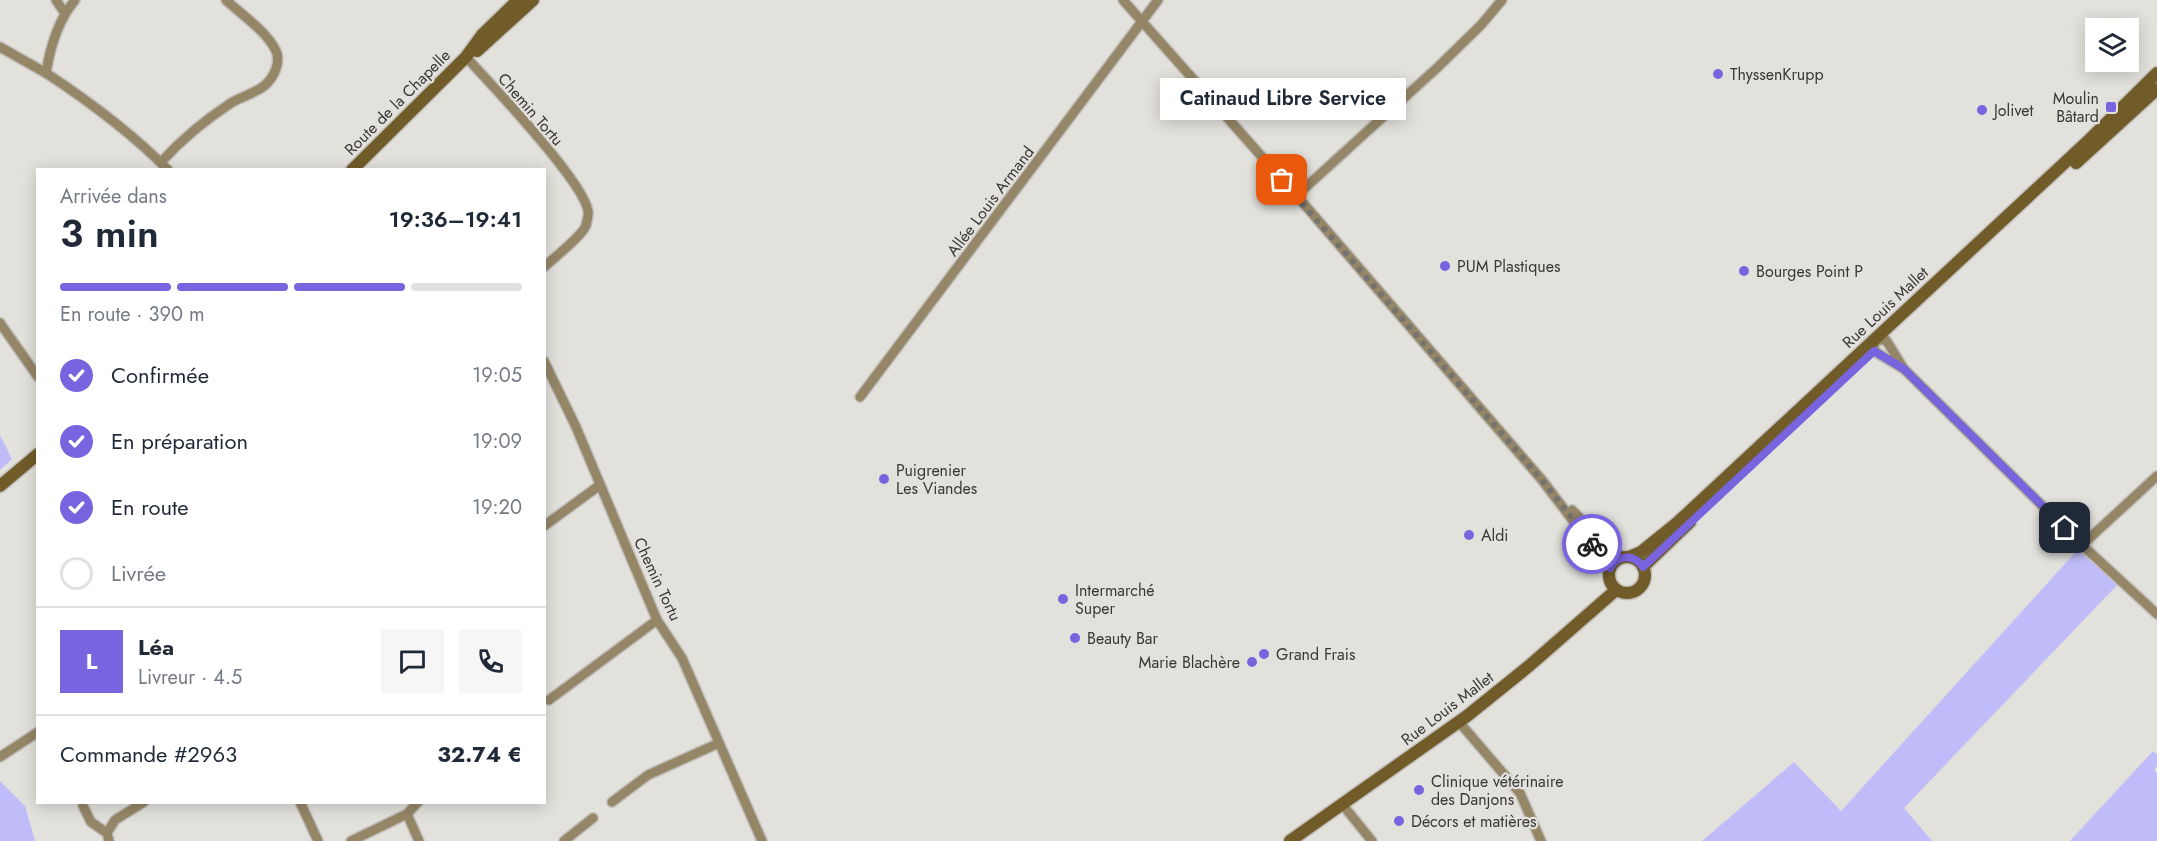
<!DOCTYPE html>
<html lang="fr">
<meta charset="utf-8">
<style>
body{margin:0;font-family:Jost,sans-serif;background:#f6f6f7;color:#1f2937;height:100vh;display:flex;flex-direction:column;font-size:22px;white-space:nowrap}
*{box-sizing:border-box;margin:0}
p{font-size:20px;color:#747a83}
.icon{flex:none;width:33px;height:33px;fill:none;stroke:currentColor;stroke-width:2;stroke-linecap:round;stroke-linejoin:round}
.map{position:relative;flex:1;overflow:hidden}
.details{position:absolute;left:36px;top:168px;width:510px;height:636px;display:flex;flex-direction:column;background:#fff;border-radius:0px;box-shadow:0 3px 15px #0003}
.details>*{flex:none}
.controls{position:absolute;left:2085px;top:18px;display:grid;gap:12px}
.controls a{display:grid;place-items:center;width:54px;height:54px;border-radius:0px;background:#fff;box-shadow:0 3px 15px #0003;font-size:30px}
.pin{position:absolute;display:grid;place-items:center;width:51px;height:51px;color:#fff;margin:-26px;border-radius:12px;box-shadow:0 3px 9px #0006}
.courier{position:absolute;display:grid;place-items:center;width:60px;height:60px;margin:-30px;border:4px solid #7964df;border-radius:50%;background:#fff;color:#222;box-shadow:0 2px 8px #0007}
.bubble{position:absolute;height:42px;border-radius:0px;background:#fff;box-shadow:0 3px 15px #0003;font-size:20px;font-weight:600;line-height:42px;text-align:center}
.headline em{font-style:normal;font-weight:600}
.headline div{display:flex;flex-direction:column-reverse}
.headline{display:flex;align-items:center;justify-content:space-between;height:102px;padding:0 24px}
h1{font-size:39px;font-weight:600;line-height:45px}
.bar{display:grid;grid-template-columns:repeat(4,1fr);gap:9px 6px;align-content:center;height:72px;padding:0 24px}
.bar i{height:8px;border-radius:4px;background:#e0e1e3}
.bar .current{background:#7964df}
.bar p{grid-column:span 4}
.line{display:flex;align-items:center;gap:15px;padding:0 24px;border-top:2px solid #e0e1e3}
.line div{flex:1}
.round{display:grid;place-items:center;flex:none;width:63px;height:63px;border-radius:0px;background:#f6f6f7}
ol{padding:0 24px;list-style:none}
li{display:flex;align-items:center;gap:18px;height:66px}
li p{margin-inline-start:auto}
li .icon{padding:6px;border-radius:50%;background:#7964df;color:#fff;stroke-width:4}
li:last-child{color:#747a83}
li i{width:33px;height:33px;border:3px solid #e0e1e3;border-radius:50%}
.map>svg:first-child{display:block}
.green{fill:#c0bcf9}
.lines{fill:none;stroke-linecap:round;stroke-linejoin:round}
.minor-casing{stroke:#c1bfbb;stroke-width:12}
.secondary-casing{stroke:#c1bfbb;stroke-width:15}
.minor{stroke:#958667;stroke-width:9}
.secondary{stroke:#705b29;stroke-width:12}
.done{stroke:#747370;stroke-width:6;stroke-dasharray:0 10.8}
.route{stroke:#7964df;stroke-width:8}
.poi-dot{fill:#7964df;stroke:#e3e1dc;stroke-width:2}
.labels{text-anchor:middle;stroke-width:4.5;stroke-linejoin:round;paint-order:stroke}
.poi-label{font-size:16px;fill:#393836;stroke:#e3e1dc;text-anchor:start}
.street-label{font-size:16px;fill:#393836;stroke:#e3e1dc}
</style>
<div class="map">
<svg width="2157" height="841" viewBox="0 0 2157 841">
<rect width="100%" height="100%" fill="#e3e1dc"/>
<g class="green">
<polygon points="0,435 12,459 0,470"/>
<polygon points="2082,545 2121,581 1904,808 1932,841 1702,841 1794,762 1841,811"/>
<polygon points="2153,751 2157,755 2157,766 2154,770 2157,773 2157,841 2070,841"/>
<polygon points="0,781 25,806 35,841 0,841"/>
</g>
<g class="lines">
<g class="minor-casing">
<g id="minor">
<polyline points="56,0 64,12"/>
<path d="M75,0C58,20 50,48 46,73C90,102 131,132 168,170"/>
<polyline points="1123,0 1310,211 1542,480 1609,568"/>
<polyline points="0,47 46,73"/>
<path d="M466,57C490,83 584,182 588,211C589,215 587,221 586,225C584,234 553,259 544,267"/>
<path d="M161,162C182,139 205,120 231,103C241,97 255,93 264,86C274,78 282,61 275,49C265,30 242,15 226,0"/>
<polyline points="1296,196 1438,67 1481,25 1502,0"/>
<polyline points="0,323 38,377"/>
<polygon points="1875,340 1886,340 1904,369 1874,351"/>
<polyline points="544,361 576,427 657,620 682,658 762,841"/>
<polyline points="1904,369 2082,545 2157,614"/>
<polyline points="860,397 1158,0"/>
<polyline points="1572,510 1605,543 1623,557"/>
<polyline points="544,526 600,485"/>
<polyline points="2082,545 2157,476"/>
<polyline points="549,700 657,620"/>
<polyline points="1459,722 1520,793 1541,841"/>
<polyline points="0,757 38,732"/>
<polyline points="300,802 318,841"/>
<polyline points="418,802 407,814 419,841"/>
<polyline points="612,802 648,775 719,743"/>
<polyline points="1342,804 1372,841"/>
<polyline points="83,806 91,822 107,833"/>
<polyline points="109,841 107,833 115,820 144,802"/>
<polyline points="351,841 407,814"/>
<polyline points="564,841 593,818"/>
</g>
</g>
<g class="secondary-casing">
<g id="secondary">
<polyline points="477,51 533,0"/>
<polyline points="2076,163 2157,89"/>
<polyline points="352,170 466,57 482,35 518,0"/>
<polyline points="0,486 38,454"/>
<circle cx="1627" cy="575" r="18"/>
<polyline points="1629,557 1641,552 1677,523 2087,142 2157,73"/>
<polyline points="1643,567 1690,522"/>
<polyline points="1290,841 1467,716 1529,666 1616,590"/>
</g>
</g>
<use href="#minor" class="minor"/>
<use href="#secondary" class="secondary"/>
</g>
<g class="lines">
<polyline class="done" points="1282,180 1542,480 1592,544"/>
<path class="route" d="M1592,544L1610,568C1618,554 1634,554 1643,567L1874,351L1904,369L2065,528"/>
</g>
<g class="poi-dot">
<circle cx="1718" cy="74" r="6"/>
<rect x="2105" y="101" width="12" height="12" rx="3"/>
<circle cx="1982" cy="110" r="6"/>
<circle cx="1445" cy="266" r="6"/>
<circle cx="1744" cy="271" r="6"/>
<circle cx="884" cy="479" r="6"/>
<circle cx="1469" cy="535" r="6"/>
<circle cx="1063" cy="599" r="6"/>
<circle cx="1075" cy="638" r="6"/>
<circle cx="1264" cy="654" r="6"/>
<circle cx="1252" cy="662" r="6"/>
<circle cx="1419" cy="790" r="6"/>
<circle cx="1399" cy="821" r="6"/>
</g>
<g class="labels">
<g class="poi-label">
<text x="1730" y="80">ThyssenKrupp</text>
<text x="2099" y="104" text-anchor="end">Moulin<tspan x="2099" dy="18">Bâtard</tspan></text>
<text x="1994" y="116">Jolivet</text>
<text x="1457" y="272">PUM Plastiques</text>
<text x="1756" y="277">Bourges Point P</text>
<text x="896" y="476">Puigrenier<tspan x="896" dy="18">Les Viandes</tspan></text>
<text x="1481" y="541">Aldi</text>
<text x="1075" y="596">Intermarché<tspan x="1075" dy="18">Super</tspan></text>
<text x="1087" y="644">Beauty Bar</text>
<text x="1276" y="660">Grand Frais</text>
<text x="1240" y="668" text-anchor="end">Marie Blachère</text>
<text x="1431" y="787">Clinique vétérinaire<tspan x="1431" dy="18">des Danjons</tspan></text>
<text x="1411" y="827">Décors et matières</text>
</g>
<g class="street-label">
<text transform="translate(397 102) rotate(-45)" y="6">Route de la Chapelle</text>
<text transform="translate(531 109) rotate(49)" y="6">Chemin Tortu</text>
<text transform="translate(990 201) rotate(-53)" y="6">Allée Louis Armand</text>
<text transform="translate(1885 307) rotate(-43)" y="6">Rue Louis Mallet</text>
<text transform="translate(658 579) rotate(65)" y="6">Chemin Tortu</text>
<text transform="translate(1447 708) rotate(-37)" y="6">Rue Louis Mallet</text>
</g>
</g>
</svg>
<div class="controls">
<a><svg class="icon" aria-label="layers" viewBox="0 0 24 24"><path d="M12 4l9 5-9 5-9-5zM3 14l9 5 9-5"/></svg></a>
</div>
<div class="pin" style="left:1282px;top:180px;background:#ea580c"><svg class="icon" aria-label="bag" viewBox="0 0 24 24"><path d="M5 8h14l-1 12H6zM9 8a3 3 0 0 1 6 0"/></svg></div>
<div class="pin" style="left:2065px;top:528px;background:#1f2937"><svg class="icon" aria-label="home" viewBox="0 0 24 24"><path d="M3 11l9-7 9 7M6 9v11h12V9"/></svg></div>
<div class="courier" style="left:1592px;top:544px"><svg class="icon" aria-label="bike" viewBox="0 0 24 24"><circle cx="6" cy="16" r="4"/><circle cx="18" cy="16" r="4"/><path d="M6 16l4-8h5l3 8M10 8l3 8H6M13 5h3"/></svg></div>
<div class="bubble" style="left:1160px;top:78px;width:246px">Catinaud Libre Service</div>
<section class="details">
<div class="headline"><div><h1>3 min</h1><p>Arrivée dans</p></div><em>19:36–19:41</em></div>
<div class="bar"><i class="current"></i><i class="current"></i><i class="current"></i><i></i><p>En route · 390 m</p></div>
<ol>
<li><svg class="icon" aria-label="check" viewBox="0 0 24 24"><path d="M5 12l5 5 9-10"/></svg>Confirmée<p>19:05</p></li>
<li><svg class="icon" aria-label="check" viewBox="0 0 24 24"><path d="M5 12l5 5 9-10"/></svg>En préparation<p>19:09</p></li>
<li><svg class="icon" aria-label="check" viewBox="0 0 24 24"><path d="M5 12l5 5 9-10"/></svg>En route<p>19:20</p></li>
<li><i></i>Livrée</li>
</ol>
<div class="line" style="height:108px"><b class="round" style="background:#7964df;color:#fff">L</b><div><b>Léa</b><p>Livreur · 4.5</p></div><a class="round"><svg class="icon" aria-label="chat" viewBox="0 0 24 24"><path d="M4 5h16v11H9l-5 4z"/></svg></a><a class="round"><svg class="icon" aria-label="phone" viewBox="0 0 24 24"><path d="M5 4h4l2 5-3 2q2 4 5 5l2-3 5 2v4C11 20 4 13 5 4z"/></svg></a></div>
<div class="line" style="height:78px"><div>Commande #2963</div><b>32.74 €</b></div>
</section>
</div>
